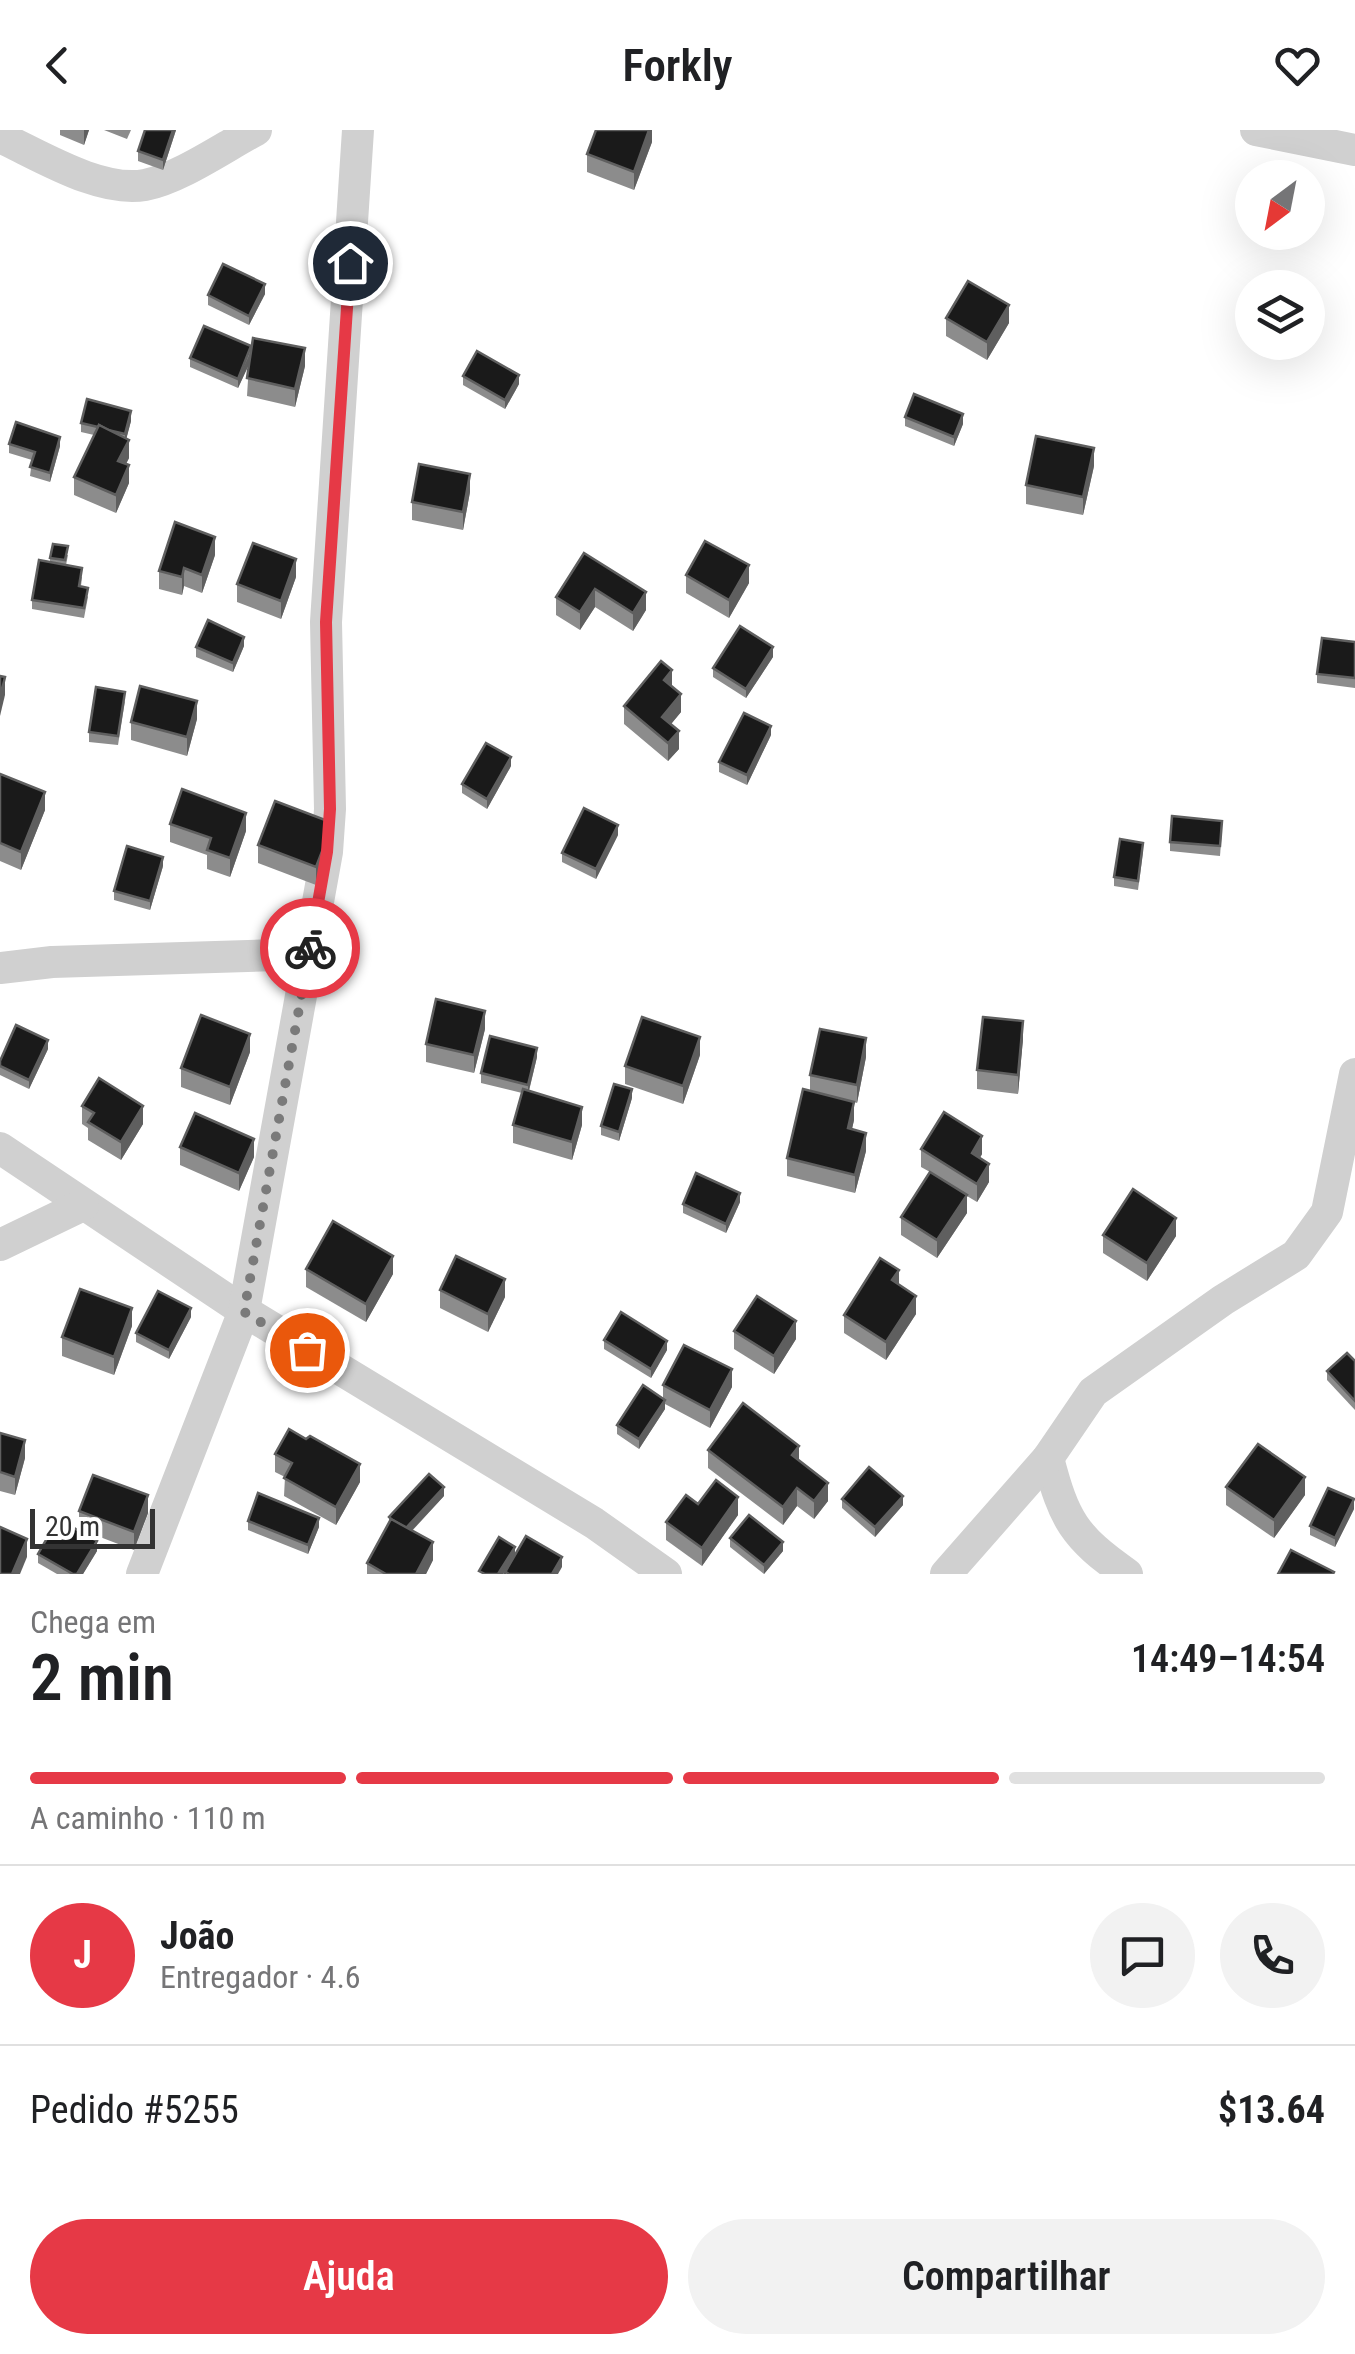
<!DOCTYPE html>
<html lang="pt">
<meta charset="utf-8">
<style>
body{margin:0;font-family:"Roboto Condensed",sans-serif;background:#f2f2f2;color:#202124;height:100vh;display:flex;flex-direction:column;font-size:38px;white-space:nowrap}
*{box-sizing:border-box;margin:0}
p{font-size:32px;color:#757577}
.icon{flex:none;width:55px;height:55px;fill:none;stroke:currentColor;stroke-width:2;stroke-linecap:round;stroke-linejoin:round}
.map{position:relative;height:1444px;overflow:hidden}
.details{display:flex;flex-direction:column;background:#fff;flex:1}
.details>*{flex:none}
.needle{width:65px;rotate:212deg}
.tools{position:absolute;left:1235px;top:30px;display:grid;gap:20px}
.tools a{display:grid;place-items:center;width:90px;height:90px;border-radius:50%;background:#fff;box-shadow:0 10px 40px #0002;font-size:50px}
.scale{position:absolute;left:30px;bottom:25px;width:125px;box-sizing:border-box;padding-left:10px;border:5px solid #333;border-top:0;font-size:28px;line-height:35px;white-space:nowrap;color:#333;-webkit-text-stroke:8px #fff;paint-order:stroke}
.pin{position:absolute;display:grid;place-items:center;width:85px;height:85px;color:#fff;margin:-42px;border:5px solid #fff;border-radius:50%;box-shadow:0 2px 10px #0007}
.courier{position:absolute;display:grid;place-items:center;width:100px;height:100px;margin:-50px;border:8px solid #e63946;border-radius:50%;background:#fff;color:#222;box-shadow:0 2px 12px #0007}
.overview em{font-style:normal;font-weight:600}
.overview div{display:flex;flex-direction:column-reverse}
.overview{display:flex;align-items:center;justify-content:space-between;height:170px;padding:0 30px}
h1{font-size:65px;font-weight:600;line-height:75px}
.bar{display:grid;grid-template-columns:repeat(4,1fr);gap:15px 10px;align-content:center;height:120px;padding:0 30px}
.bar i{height:12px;border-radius:8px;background:#e0e0e0}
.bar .active{background:#e63946}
.bar p{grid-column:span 4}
.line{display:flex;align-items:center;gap:25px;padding:0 30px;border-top:2px solid #e0e0e0}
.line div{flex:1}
.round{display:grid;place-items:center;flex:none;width:105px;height:105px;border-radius:52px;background:#f2f2f2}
.action{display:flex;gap:20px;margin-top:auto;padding:20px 30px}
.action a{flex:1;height:115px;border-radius:60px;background:#e63946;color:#fff;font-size:40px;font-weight:600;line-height:115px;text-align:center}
.action a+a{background:#f2f2f2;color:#202124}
header{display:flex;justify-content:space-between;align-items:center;height:130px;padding:0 30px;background:#fff;font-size:45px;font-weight:600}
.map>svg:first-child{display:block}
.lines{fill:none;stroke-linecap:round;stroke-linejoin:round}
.minor{stroke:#d0d0d0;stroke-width:32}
.wall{fill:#8c8c8c}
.shaded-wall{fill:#5f5f5f}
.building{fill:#1a1a1a;stroke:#5f5f5f;stroke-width:2.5}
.done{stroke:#7a7a7a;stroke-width:10;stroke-dasharray:0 18}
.route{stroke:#e63946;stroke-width:12}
</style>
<header><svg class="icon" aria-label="back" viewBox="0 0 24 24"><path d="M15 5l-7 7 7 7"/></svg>Forkly<svg class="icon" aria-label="heart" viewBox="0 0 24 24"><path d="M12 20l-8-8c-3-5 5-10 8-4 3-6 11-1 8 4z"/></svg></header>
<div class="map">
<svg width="1355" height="1444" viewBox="0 0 1355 1444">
<rect width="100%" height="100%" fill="#fff"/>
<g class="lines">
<g class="minor">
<polyline points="1256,0 1355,20"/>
<path d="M0,7C41,26 100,63 145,55C180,48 224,17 256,0"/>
<polyline points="0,838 52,832 309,824"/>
<polyline points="0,1018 244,1181 594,1393 666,1444"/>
<polyline points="0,1115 83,1075"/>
<path d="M1048,1328C1064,1390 1074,1407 1127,1444"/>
<polyline points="142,1444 244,1181 327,722 330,679 326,492 358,0"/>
<polyline points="946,1444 1048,1328 1093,1262 1223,1170 1296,1125 1327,1082 1355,944"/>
</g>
</g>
<g class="wall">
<polygon points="60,0 89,0 84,15 60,5"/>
<polygon points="104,0 131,0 127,9"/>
<polygon points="145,0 176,0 163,40 138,31 138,21"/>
<polygon points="652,0 652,12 634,60 587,42 587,24"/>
<polygon points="265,164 249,195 208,175 208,165"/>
<polygon points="946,188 1009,193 987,230 946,206"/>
<polygon points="251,216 305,236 295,277 247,266 249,234 238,258 190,237 190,228"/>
<polygon points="463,246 519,254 505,279 463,255"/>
<polygon points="905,287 963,294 954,316 905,296"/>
<polygon points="131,291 126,309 129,328 126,334 129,353 116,383 74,365 74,347 94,305 81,302 81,293"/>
<polygon points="9,314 60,316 50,352 30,346 32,330 9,323"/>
<polygon points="1094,336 1083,385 1026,374 1026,355"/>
<polygon points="470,362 463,400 412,390 412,372"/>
<polygon points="584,423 646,480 633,501 595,477 580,500 556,485 556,467"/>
<polygon points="68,425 66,435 82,447 81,456 88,467 84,488 32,479 32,470 50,432 50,428"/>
<polygon points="215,425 202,463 184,456 182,465 159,459 159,441"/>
<polygon points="686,445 749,453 729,488 686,463"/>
<polygon points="296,447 281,489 237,472 237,454"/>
<polygon points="1355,512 1355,558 1317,553 1317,544"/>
<polygon points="244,516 233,542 196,527 196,517"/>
<polygon points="773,527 746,568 713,547 713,538"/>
<polygon points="672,557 681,582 671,594 679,619 668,631 624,594 624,576"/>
<polygon points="125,571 118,615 89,612 89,602"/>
<polygon points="197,589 187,626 131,610 131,592"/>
<polygon points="771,605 747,655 719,642 719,632"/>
<polygon points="511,636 487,679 462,663 462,654"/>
<polygon points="0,644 45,680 21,740 0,731"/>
<polygon points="170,694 246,701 230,747 207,739 207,725 170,712"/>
<polygon points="1222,700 1220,726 1170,721 1170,712"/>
<polygon points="618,705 596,749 562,732 562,723"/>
<polygon points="333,711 316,755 258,733 258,715"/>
<polygon points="1143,722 1138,760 1114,756 1114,747"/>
<polygon points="163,736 150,780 114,770 114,761"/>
<polygon points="485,899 474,943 426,932 426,914"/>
<polygon points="1023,909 1018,964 977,959 977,940"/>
<polygon points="48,919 29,959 0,945 0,931"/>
<polygon points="250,922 230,975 181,957 181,938"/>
<polygon points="700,925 683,974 625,954 625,936"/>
<polygon points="537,927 529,961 582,995 572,1030 513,1013 513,995 522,963 481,953 481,943"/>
<polygon points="866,927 857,973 854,972 854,990 852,999 866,1021 855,1063 787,1046 787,1028 810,961 810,945"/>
<polygon points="632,968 619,1011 601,1005 601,996"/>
<polygon points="82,976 143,994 121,1030 88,1010 88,998 82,994"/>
<polygon points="180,1017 254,1027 239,1061 180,1035"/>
<polygon points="921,1019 982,1024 980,1028 989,1052 977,1072 967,1066 967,1083 937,1128 901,1105 901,1087 930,1042 921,1037"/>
<polygon points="740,1072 726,1103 683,1083 683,1074"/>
<polygon points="1103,1105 1176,1106 1147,1151 1103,1123"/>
<polygon points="306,1139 393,1144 366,1192 306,1157"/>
<polygon points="440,1160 505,1167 488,1202 440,1178"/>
<polygon points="916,1184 886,1230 844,1203 844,1185"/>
<polygon points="191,1187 169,1229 136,1212 136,1203"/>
<polygon points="132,1196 114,1245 62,1226 62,1207"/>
<polygon points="734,1201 796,1209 774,1244 734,1219"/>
<polygon points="604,1210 667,1220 651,1248 604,1219"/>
<polygon points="1355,1231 1355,1280 1327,1250 1327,1241"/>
<polygon points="663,1255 732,1257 710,1298 665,1274 665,1279 639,1319 617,1304 617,1295 663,1269"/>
<polygon points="0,1303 25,1328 15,1365 0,1361"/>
<polygon points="708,1320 828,1371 814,1389 797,1376 783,1395 708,1338"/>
<polygon points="275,1324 360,1352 336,1395 284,1366 285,1347 275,1342"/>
<polygon points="1226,1357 1305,1365 1274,1408 1226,1375"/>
<polygon points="444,1366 412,1401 433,1430 426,1444 367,1444 367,1433 389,1394 389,1387"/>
<polygon points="842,1369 903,1375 875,1407 842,1378"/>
<polygon points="698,1374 738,1385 702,1436 666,1410 666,1392"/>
<polygon points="1354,1379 1335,1417 1310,1405 1310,1396"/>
<polygon points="79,1381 148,1383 134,1420 79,1399"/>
<polygon points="248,1391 319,1397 308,1424 248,1400"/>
<polygon points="730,1408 783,1421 764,1444 730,1417"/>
<polygon points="97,1421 83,1444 57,1444 38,1433 38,1424"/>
</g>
<g class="shaded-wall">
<polygon points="84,0 89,0 84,15"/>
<polygon points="173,0 176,0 163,40 163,30"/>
<polygon points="649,0 652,0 652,12 634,60 634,42"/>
<polygon points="265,154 265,164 249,195 249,186"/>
<polygon points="1009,175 1009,193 987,230 987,212"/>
<polygon points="253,217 253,226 238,258 238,249"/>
<polygon points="305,218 305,236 295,277 295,259"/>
<polygon points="519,245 519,254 505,279 505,270"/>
<polygon points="131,281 131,291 125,314 125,304"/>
<polygon points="963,284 963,294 954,316 954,307"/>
<polygon points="60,307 60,316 50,352 50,343"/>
<polygon points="129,310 129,328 118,349 118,331"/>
<polygon points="1094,318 1094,336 1083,385 1083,367"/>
<polygon points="129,335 129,353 116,383 116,365"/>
<polygon points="470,344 470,362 463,400 463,382"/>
<polygon points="215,407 215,425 202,463 202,445"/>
<polygon points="296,429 296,447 281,489 281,471"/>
<polygon points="749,435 749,453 729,488 729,470"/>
<polygon points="184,438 184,456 182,465 182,447"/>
<polygon points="595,459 595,477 580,500 580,482"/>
<polygon points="646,462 646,480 633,501 633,483"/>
<polygon points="244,507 244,516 233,542 233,533"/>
<polygon points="773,517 773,527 746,568 746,559"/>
<polygon points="672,540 672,559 664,550"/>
<polygon points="5,547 5,565 0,586 0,568"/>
<polygon points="681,564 681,582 662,605 662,587"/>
<polygon points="197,571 197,589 187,626 187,607"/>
<polygon points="771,596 771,605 747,655 747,645"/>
<polygon points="679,601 679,619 668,631 668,613"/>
<polygon points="511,627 511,636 487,679 487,669"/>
<polygon points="45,662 45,680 21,740 21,722"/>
<polygon points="246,683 246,701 230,747 230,728"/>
<polygon points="333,693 333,711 316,755 316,737"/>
<polygon points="618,695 618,705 596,749 596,739"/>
<polygon points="163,727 163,736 150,780 150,771"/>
<polygon points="485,881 485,899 474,943 474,925"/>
<polygon points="1023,891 1023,909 1018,964 1018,945"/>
<polygon points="250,904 250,922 230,975 230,957"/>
<polygon points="700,907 700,925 683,974 683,956"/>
<polygon points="866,908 866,927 857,973 857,955"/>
<polygon points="48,910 48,919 29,959 29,950"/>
<polygon points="537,918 537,927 528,964 528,955"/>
<polygon points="632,959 632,968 619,1011 619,1002"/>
<polygon points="854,972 854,990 848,1016 848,998"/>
<polygon points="143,976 143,994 121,1030 121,1012"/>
<polygon points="582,977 582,995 572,1030 572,1012"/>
<polygon points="866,1003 866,1021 855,1063 855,1045"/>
<polygon points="982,1006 982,1024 972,1041 972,1023"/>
<polygon points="254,1009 254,1027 239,1061 239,1043"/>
<polygon points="989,1034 989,1052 977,1072 977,1054"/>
<polygon points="740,1063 740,1072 726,1103 726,1094"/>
<polygon points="967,1065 967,1083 937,1128 937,1110"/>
<polygon points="1176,1088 1176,1106 1147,1151 1147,1133"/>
<polygon points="393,1126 393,1144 366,1192 366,1174"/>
<polygon points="899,1140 899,1158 892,1150"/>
<polygon points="505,1149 505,1167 488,1202 488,1184"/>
<polygon points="916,1166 916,1184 886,1230 886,1212"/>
<polygon points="132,1178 132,1196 114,1245 114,1227"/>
<polygon points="191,1178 191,1187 169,1229 169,1220"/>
<polygon points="796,1191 796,1209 774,1244 774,1226"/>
<polygon points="667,1211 667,1220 651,1248 651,1239"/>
<polygon points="732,1239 732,1257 710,1298 710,1280"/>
<polygon points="665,1270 665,1279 639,1319 639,1309"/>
<polygon points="25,1310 25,1328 15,1365 15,1347"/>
<polygon points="799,1316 799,1334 792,1325"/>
<polygon points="360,1334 360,1352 336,1395 336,1377"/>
<polygon points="1305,1347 1305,1365 1274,1408 1274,1390"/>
<polygon points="828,1353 828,1371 814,1389 814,1371"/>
<polygon points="444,1357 444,1366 403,1410 403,1401"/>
<polygon points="797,1358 797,1376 783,1395 783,1377"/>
<polygon points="148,1365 148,1383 134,1420 134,1402"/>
<polygon points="903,1366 903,1375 875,1407 875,1397"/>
<polygon points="738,1367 738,1385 702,1436 702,1418"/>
<polygon points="1354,1369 1354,1379 1335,1417 1335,1408"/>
<polygon points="319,1388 319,1397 308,1424 308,1415"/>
<polygon points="27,1409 27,1427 20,1444 12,1444"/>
<polygon points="97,1411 97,1421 83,1444 77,1444"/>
<polygon points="433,1412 433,1430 426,1444 416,1444"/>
<polygon points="783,1412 783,1421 764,1444 764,1435"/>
<polygon points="515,1417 515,1426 503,1444 498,1444"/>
<polygon points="562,1427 562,1437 558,1444 552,1444"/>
</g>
<g class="building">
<polygon points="145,0 173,0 163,30 138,21"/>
<polygon points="596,0 649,0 634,42 587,24"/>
<polygon points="223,134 265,154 249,186 208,165"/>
<polygon points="968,151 1009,175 987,212 946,188"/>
<polygon points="204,196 251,216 238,249 190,228"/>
<polygon points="253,208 305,218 295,259 247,248"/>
<polygon points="477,221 519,245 505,270 463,246"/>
<polygon points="914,264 963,284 954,307 905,287"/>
<polygon points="87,269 131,281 125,304 108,300 99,295 98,297 81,293"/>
<polygon points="16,292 60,307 50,343 30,337 35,322 9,314"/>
<polygon points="99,295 129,310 118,331 129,335 116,365 74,347"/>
<polygon points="1036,306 1094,318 1083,367 1026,355"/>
<polygon points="419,334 470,344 463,382 412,372"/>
<polygon points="175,392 215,407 202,445 184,438 182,447 159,441"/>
<polygon points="705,411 749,435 729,470 686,445"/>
<polygon points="253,413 296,429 281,471 237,454"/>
<polygon points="53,414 68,416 65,430 50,428"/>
<polygon points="584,423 646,462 633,483 595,459 580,482 556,467"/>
<polygon points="39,430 82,438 79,456 88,458 84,478 32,470"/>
<polygon points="208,490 244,507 233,533 196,517"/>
<polygon points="740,496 773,517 746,559 713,538"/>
<polygon points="1322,508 1355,512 1355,548 1317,544"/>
<polygon points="661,531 672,540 664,550 681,564 662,587 679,601 668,613 624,576"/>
<polygon points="0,546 5,547 0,568"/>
<polygon points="140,556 197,571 187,607 131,592"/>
<polygon points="96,557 125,562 118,606 89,602"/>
<polygon points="744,583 771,596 747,645 719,632"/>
<polygon points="486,613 511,627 487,669 462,654"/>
<polygon points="0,644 45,662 21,722 0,713"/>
<polygon points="182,659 246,683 230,728 207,720 211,708 170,694"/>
<polygon points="275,671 333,693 316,737 258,715"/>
<polygon points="584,678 618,695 596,739 562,723"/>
<polygon points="1172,686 1222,691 1220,716 1170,712"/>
<polygon points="1120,709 1143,713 1138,751 1114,747"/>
<polygon points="127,716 163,727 150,771 114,761"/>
<polygon points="436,869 485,881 474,925 426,914"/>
<polygon points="201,885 250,904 230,957 181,938"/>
<polygon points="642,887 700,907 683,956 625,936"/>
<polygon points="983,887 1023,891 1018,945 977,940"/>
<polygon points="16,895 48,910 29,950 0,936 0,931"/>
<polygon points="820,899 866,908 857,955 810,945"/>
<polygon points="490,906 537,918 528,955 481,943"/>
<polygon points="99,948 143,976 121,1012 88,992 94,983 82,976"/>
<polygon points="614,954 632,959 619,1002 601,996"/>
<polygon points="523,959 582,977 572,1012 513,995"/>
<polygon points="803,959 854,972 848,998 866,1003 855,1045 787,1028"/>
<polygon points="944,982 982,1006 972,1023 989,1034 977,1054 921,1019"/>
<polygon points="195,983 254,1009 239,1043 180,1017"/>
<polygon points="930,1042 967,1065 937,1110 901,1087"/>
<polygon points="696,1043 740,1063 726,1094 683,1074"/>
<polygon points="1133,1059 1176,1088 1147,1133 1103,1105"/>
<polygon points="333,1091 393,1126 366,1174 306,1139"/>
<polygon points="456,1126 505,1149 488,1184 440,1160"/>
<polygon points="880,1128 899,1140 892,1150 916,1166 886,1212 844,1185"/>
<polygon points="80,1159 132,1178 114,1227 62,1207"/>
<polygon points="158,1161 191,1178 169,1220 136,1203"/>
<polygon points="757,1166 796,1191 774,1226 734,1201"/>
<polygon points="621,1182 667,1211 651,1239 604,1210"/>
<polygon points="684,1215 732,1239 710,1280 663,1255"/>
<polygon points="1347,1223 1355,1231 1355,1271 1327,1241"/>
<polygon points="643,1255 665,1270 639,1309 617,1295"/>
<polygon points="743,1273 799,1316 792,1325 828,1353 814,1371 797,1358 783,1377 708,1320"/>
<polygon points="289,1299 306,1309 310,1306 360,1334 336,1377 284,1348 292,1333 275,1324"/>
<polygon points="0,1303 25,1310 15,1347 0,1342"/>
<polygon points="1258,1314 1305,1347 1274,1390 1226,1357"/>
<polygon points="869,1337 903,1366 875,1397 842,1369"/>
<polygon points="429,1344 444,1357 406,1398 391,1389 389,1387"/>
<polygon points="93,1345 148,1365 134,1402 79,1381"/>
<polygon points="716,1350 738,1367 702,1418 666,1392 686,1365 698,1374"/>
<polygon points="1328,1358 1354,1369 1335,1408 1310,1396"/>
<polygon points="258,1363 319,1388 308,1415 248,1391"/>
<polygon points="749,1385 783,1412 764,1435 730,1408"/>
<polygon points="58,1389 97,1411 77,1444 73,1444 38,1424"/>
<polygon points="391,1389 433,1412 416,1444 386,1444 367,1433"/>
<polygon points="0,1397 27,1409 12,1444 0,1444"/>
<polygon points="526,1406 562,1427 552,1444 509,1444 506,1442 504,1444"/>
<polygon points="499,1407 515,1417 498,1444 485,1444 479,1441"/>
<polygon points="1291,1420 1334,1442 1333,1444 1278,1444"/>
</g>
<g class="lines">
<polyline class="done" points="307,1220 244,1182 310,818"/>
<polyline class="route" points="310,818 327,722 330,679 326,492 350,133"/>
</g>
</svg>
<div class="tools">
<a><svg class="needle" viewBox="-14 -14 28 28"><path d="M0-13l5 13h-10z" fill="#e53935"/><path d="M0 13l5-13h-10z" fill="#757577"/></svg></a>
<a><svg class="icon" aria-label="layers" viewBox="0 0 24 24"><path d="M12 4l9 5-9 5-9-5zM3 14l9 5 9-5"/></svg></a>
</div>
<div class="scale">20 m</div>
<div class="pin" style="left:307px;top:1220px;background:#ea580c"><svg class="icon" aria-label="bag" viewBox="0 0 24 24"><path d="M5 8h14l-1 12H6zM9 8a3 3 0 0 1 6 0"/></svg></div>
<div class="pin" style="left:350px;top:133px;background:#1f2937"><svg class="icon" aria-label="home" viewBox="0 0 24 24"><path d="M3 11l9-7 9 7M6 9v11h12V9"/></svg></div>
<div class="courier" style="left:310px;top:818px"><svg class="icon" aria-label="bike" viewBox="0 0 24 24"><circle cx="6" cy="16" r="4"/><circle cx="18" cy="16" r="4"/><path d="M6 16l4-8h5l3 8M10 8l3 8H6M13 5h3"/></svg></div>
</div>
<section class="details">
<div class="overview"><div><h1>2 min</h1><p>Chega em</p></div><em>14:49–14:54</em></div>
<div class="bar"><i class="active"></i><i class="active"></i><i class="active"></i><i></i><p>A caminho · 110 m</p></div>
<div class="line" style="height:180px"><b class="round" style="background:#e63946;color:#fff">J</b><div><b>João</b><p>Entregador · 4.6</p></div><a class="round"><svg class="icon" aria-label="chat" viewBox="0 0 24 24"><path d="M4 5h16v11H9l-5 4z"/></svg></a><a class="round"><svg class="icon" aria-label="phone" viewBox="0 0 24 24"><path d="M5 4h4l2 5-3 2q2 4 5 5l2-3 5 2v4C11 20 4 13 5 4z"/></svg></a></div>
<div class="line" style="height:130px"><div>Pedido #5255</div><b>$13.64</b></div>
<div class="action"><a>Ajuda</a><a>Compartilhar</a></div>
</section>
